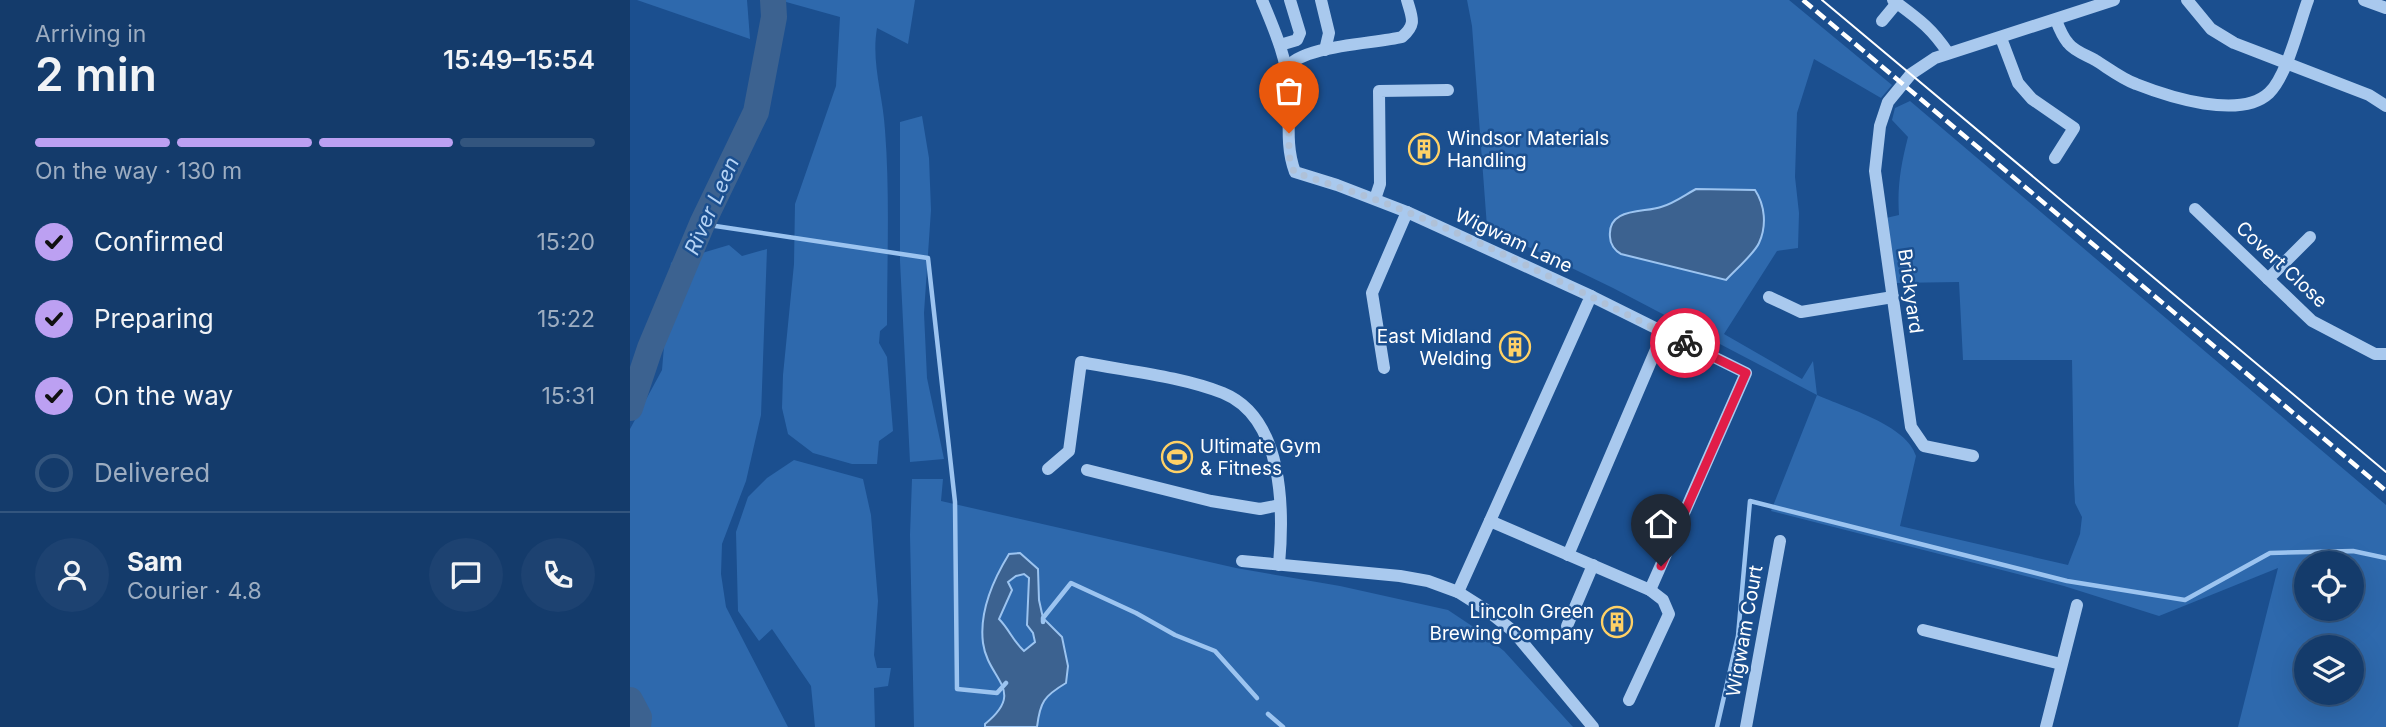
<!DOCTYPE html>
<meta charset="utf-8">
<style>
body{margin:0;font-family:Inter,sans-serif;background:#1d4271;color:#f1f3f6;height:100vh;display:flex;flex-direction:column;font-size:26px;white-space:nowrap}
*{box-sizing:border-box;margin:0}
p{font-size:23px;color:#9dadc1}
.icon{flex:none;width:38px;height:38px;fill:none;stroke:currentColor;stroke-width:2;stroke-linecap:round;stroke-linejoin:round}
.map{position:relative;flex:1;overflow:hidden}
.panel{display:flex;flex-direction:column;background:#143b6b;width:630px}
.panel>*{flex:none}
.controls{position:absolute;left:1664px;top:551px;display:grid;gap:14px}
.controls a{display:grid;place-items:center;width:70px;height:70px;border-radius:50%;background:#143b6b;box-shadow:0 7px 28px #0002,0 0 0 2px #33557e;font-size:35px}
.pin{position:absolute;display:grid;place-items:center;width:60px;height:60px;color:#fff;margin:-72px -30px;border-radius:50% 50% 50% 0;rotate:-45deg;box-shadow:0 0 7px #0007}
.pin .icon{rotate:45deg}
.courier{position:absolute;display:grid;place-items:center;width:70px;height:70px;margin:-35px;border:5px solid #e11d48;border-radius:50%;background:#fff;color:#222;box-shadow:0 2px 9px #0007}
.overview em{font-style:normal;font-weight:600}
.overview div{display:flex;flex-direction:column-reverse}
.overview{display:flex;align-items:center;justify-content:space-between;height:119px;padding:0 35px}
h1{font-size:46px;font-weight:600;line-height:52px}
.bar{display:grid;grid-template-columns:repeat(4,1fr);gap:10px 7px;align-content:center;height:84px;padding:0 35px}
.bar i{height:9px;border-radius:5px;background:#33557e}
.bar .selected{background:#bca0f2}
.bar p{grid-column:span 4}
.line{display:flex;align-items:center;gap:18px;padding:0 35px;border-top:2px solid #33557e}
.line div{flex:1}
.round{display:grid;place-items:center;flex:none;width:74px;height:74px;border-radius:37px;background:#1d4271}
ol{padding:0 35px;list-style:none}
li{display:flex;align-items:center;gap:21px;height:77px}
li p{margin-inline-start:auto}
li .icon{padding:7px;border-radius:50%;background:#bca0f2;color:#111;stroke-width:4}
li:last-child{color:#9dadc1}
li i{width:38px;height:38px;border:4px solid #33557e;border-radius:50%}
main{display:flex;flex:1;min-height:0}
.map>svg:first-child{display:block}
.green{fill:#2e69ad;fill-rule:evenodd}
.water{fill:#3c6290;stroke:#9cc4f0;stroke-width:2;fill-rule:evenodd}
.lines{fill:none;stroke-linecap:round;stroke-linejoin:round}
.stream{stroke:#9cc4f0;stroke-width:4.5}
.river{stroke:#3c6290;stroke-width:26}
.minor{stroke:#a9c9ee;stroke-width:12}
.tram{stroke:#fff;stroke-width:2}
.rail{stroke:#fff;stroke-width:4.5;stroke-dasharray:12 5;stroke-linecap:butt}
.done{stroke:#afc1d8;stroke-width:7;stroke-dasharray:0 12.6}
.route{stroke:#e11d48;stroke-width:9}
.labels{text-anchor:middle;stroke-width:5;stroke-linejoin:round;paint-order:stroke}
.poi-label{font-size:19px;fill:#fff;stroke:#1b4f8f;text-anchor:start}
.street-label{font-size:19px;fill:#fff;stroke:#1b4f8f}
.water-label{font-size:21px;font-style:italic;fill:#b5d3f5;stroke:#1b4f8f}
</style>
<main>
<section class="panel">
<div class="overview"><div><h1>2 min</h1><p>Arriving in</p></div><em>15:49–15:54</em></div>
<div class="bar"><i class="selected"></i><i class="selected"></i><i class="selected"></i><i></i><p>On the way · 130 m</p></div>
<ol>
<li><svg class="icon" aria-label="check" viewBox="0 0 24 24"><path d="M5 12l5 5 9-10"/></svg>Confirmed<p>15:20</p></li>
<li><svg class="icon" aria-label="check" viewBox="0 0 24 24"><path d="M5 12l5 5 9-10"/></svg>Preparing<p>15:22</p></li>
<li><svg class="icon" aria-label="check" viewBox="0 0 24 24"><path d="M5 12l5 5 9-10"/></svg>On the way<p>15:31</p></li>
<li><i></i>Delivered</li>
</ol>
<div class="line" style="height:126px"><a class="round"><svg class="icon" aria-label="person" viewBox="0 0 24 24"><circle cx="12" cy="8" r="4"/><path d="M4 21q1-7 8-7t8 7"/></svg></a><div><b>Sam</b><p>Courier · 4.8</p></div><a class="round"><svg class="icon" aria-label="chat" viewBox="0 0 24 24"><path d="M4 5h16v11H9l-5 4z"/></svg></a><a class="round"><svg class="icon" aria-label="phone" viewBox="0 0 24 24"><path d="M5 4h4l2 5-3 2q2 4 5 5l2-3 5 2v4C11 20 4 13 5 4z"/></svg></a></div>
</section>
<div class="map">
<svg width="1756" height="727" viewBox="0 0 1756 727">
<rect width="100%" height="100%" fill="#1b4f8f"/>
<g class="green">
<polygon points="7,0 117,0 120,39"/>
<path d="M149,0H285L278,44L247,28C241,63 253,95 255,130C260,194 257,260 257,325L250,331L249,343L257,357L263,431L249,441L247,464H222L183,453L158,434L152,408L153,375L164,264L165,204L206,86L210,17Z"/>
<path d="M837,0H1159L1262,85L1251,98L1184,59L1167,113L1165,177L1169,213L1168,248L1147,251L1094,334L1172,379L1183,361L1187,395C1216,408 1277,425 1286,456L1270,526L1438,565L1450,534L1452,517L1445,503L1444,483L1442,360H1333L1329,282L1264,283L1256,218L1269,215C1267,187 1271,164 1278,137L1262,120L1265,108L1280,101L1756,505V727H1608L1648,568L1529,616L1434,586L1141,511L1187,395L983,288L857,227L842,26ZM1676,564H1722V609H1676ZM1676,648H1722V693H1676Z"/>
<polygon points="292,116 299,158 301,210 294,313 297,378 314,459 280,462 270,261 270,122"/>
<polygon points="99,245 112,256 137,249 131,415 116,481 92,544 91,574 96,607 158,727 0,727 0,429 32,370 41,262 57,279 72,253"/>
<polygon points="164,460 233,479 241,515 248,601 244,655 247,668 261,668 258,686 244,688 245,727 185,727 181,686 142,629 129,641 108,611 106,532 118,497 137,478"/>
<polygon points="282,479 313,479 311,501 606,568 710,586 818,610 845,628 874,651 943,727 284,727 280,535"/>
</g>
<g class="water">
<path d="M1066,189L1125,190C1135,205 1137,226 1129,243C1124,254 1105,270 1096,280L991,254C985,251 980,244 980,237C977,207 1014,213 1031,207C1043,204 1055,195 1066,189Z"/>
<path d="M390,553L408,569L409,600L413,618L432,637L438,666L436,683C414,696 410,702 407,727H355V724C397,690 358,680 353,643C349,612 363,580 379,554ZM394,574L399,578L397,625L403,633L405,642L394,651C383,641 379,629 369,619L382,590L378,582L386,576Z"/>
</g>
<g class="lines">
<g class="stream">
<polyline points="72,224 298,258 325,502 327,689 367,693 376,683"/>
<polyline points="413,622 413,618 441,583 506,613 545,635 585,651 627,698"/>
<polyline points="638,714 653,727"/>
<polyline points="1087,727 1108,636 1120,501 1437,581 1555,600 1640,553 1723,551 1756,558"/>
</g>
<g class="river">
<polyline points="0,408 20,348 72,224 126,112 144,17 143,0"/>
<polyline points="0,700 9,717 8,727"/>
</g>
<g class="minor">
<path d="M632,0C644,29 657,58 659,90C660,118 655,146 665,172L707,185L777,212L961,296L828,592"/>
<polyline points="691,0 699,33 695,50"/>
<path d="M1263,0C1287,18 1301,27 1318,53"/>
<polyline points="1557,0 1581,29 1604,43 1739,95 1756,106"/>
<polyline points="1734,0 1756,8"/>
<path d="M1426,20C1429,28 1432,36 1438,43C1444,51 1456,55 1465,60C1478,68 1492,79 1506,84C1539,97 1610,120 1639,93C1657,76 1669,24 1678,0"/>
<polyline points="1252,21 1267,3"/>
<polyline points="1371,38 1388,83 1402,99 1444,128 1425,158"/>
<polyline points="650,45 667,40 670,33 660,0"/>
<path d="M656,69C671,45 744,44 772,37C787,24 782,18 777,0"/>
<polyline points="745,199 750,184 749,91 818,90"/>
<polyline points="1565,209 1682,321 1745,354 1756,354"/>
<polyline points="1638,279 1680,237"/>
<polyline points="961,296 1116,373 1020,590"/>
<polyline points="1139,297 1171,312 1263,297"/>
<polyline points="754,368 742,293 777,212"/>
<polyline points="1343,456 1294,446 1281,427 1245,171 1250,126 1258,102 1281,74 1305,58 1484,0"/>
<path d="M418,469L439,451L451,362C496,371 550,376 593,393C654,418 654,510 649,565"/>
<polyline points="457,470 581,501 630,509 650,505"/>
<polyline points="860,521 1020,590 1033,600 1039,614 999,700"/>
<polyline points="938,555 1033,333"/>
<polyline points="612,561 770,576 798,581 828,592 858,611 883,631 963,727"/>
<polyline points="937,626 963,565"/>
<polyline points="1293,630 1431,664"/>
<polyline points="1116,727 1150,541"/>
<polyline points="1416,727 1447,605"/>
</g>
<polyline class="tram" points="1192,0 1756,472"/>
<polyline class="rail" points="1173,0 1756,491"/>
</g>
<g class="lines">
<path class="done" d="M659,133V156L664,172C701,185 739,196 775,211C871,250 962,298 1055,343"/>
<polyline class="route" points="1031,566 1116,373 1055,343"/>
</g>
<defs>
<g id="building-ring" transform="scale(1.575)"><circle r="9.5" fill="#1b4f8f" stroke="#ffd166" stroke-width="1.5"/><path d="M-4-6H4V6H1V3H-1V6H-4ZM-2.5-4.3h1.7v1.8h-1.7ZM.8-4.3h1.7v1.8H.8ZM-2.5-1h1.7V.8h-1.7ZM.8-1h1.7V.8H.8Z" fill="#ffd166"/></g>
<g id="stadium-ring" transform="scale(1.575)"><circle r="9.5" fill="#1b4f8f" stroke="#ffd166" stroke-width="1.5"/><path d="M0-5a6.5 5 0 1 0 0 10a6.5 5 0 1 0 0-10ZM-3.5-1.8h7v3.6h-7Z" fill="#ffd166"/></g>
</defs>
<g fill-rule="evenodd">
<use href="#building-ring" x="794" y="149"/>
<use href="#building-ring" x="885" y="347"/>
<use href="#stadium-ring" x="547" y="457"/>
<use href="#building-ring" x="987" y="622"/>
</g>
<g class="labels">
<g class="poi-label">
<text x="817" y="145">Windsor Materials<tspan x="817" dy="22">Handling</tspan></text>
<text x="862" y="343" text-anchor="end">East Midland<tspan x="862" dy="22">Welding</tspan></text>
<text x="570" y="453">Ultimate Gym<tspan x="570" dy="22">&amp; Fitness</tspan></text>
<text x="964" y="618" text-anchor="end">Lincoln Green<tspan x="964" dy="22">Brewing Company</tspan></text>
</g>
<g class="street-label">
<text transform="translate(884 240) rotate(25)" y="7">Wigwam Lane</text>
<text transform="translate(1652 264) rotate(43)" y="7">Covert Close</text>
<text transform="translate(1281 291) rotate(82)" y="7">Brickyard</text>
<text transform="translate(1114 631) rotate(-80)" y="7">Wigwam Court</text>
</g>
<g class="water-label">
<text transform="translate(82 206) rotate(-66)" y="7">River Leen</text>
</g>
</g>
</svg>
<div class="controls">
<a><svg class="icon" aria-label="locate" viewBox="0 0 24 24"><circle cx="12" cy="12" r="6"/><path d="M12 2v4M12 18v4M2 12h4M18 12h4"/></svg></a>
<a><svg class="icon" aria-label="layers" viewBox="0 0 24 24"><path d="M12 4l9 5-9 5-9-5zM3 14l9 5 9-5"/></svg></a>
</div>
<div class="pin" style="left:659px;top:133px;background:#ea580c"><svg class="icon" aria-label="bag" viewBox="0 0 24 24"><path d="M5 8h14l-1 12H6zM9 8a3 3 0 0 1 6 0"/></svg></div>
<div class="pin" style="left:1031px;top:566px;background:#1f2937"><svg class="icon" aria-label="home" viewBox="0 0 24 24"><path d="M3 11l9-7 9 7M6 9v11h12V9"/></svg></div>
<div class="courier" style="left:1055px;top:343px"><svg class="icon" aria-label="bike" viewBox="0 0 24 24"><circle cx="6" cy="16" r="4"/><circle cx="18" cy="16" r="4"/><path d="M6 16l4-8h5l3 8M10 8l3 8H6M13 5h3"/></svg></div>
</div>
</main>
